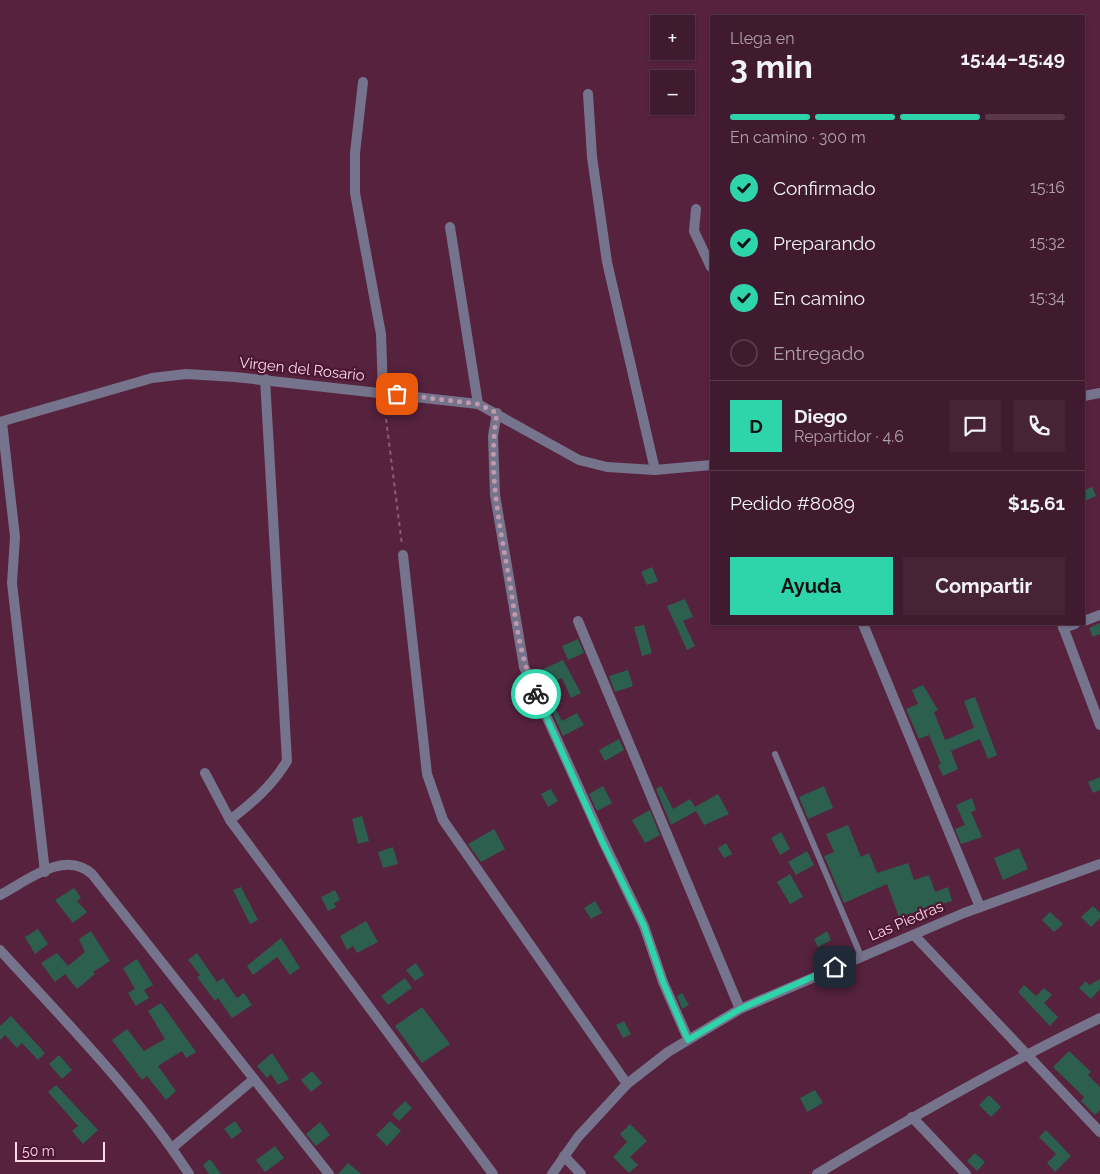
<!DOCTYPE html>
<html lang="es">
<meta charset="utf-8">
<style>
body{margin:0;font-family:Raleway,sans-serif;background:#472336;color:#f1f3f6;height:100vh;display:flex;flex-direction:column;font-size:19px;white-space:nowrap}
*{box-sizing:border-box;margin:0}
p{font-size:16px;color:#aea1aa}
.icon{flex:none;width:28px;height:28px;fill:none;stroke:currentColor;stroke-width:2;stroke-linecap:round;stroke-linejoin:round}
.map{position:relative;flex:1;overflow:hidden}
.panel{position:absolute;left:710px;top:15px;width:375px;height:610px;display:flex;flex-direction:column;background:#401a2e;border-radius:0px;box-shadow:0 1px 4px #0004,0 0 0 1px #59384a}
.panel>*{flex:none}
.tools{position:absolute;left:650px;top:15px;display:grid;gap:10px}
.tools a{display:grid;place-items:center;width:45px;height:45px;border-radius:0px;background:#401a2e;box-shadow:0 1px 4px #0004,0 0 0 1px #59384a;font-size:25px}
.scale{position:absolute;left:15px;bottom:12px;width:90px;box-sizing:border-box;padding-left:5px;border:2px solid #fad8e6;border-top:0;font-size:14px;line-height:18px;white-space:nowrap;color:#fad8e6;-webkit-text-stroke:4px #4b1733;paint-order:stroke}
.pin{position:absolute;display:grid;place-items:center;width:42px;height:42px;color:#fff;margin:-21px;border-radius:10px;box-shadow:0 2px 8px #0006}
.courier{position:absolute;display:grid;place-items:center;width:50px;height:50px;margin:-25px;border:4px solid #2ed4aa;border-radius:50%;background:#fff;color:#222;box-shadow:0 1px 6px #0007}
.head em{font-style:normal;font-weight:700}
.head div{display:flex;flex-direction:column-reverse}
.head{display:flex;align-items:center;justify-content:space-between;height:85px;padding:0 20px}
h1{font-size:32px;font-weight:700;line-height:38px}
.bar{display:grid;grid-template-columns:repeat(4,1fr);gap:8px 5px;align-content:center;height:60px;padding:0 20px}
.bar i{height:6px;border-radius:4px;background:#59384a}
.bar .on{background:#2ed4aa}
.bar p{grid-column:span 4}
.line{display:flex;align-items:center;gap:12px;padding:0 20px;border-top:1px solid #59384a}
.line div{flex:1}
.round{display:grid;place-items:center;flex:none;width:52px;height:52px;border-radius:0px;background:#472336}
ol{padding:0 20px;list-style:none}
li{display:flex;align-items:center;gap:15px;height:55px}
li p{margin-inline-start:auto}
li .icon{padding:5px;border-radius:50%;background:#2ed4aa;color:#111;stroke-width:4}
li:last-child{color:#aea1aa}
li i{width:28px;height:28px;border:2px solid #59384a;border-radius:50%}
.button{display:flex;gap:10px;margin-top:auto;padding:10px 20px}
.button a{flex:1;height:58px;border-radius:0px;background:#2ed4aa;color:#111;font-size:20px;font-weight:700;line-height:58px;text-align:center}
.button a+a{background:#472336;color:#f1f3f6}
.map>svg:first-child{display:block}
.building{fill:#2d5f4f}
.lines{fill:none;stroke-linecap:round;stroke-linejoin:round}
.path{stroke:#8c5e75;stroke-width:2;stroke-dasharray:4 4;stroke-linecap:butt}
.service{stroke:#76738c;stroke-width:6}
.minor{stroke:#76738c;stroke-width:10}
.tertiary{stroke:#76738c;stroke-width:10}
.done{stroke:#c198ab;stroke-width:5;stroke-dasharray:0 9}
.route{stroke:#2ed4aa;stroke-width:6}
.labels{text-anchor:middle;stroke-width:4.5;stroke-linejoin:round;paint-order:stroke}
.street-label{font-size:15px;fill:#fad8e6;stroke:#4b1733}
</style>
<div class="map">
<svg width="1100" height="1174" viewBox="0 0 1100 1174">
<rect width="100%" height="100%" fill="#56223d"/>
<g class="building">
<polygon points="1092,487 1096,496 1084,501 1084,490"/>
<polygon points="652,567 658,581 647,585 641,572"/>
<polygon points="685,599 693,617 683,621 695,646 687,650 667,606"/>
<polygon points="1100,623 1100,634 1093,637 1089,628"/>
<polygon points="644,625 652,653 642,656 634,627"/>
<polygon points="578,639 584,653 568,660 562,646"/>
<polygon points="563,660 581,693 571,698 562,678 548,684 541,670"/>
<polygon points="628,670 633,686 615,692 609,676"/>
<polygon points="923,685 938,710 934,712 945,740 974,728 964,701 975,697 997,755 988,759 980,739 951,751 958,769 943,776 938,765 941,764 929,735 919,739 906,709 918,704 912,690"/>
<polygon points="555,708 562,721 577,713 584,725 563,736 551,710"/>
<polygon points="619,739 624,750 605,761 599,750"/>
<polygon points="1100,777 1100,790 1093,793 1088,782"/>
<polygon points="603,786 612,803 597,811 589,794"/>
<polygon points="661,786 673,809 690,799 695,807 718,794 729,814 704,825 696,811 671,825 656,789"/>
<polygon points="824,786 833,808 808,819 799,797"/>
<polygon points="551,789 558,801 548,807 541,794"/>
<polygon points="972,798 976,810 971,812 982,837 961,844 955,829 965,825 956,805"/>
<polygon points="650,810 660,835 645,843 632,820"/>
<polygon points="362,816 369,841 358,844 352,819"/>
<polygon points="848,825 861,857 869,853 877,873 908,863 914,880 929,875 935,892 948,887 952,901 899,917 887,884 844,903 824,856 834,852 826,834"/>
<polygon points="494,829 505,849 481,862 468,844"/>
<polygon points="781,832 790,849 780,855 771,838"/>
<polygon points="726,843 732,854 724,858 718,848"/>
<polygon points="393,847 398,864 383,868 378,852"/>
<polygon points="1019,848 1028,869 1003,880 994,858"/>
<polygon points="807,851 814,865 796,875 788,862"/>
<polygon points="790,874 803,897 790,904 777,882"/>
<polygon points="241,887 258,920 250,924 233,890"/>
<polygon points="74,888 81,898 77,901 87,912 73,923 55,900"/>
<polygon points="335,890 340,900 334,903 336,907 328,911 321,897"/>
<polygon points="595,901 602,913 591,919 584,908"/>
<polygon points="1093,906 1100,913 1100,918 1091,927 1081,917"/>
<polygon points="1050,912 1063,924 1054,932 1042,920"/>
<polygon points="366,921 378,942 357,953 353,946 347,950 340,936"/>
<polygon points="38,929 48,944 35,954 25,937"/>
<polygon points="91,931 110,961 93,972 95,974 77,989 65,974 55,982 41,963 57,953 68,966 85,952 79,939"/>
<polygon points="827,931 831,940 818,947 814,939"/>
<polygon points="281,938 300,968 290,975 277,957 253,975 247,966"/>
<polygon points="197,953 217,982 223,978 237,998 244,993 252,1005 232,1018 218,998 215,1001 197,977 200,975 188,960"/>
<polygon points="137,959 153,985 144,990 149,998 136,1006 128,993 135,989 123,968"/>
<polygon points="416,963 424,975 415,981 406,970"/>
<polygon points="405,978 412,988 388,1005 381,996"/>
<polygon points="1100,979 1100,989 1091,999 1079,988 1086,981 1089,985"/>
<polygon points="1024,985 1036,996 1044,988 1052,995 1044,1003 1058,1017 1050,1026 1018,992"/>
<polygon points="682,993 689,1005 682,1009 677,996"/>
<polygon points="161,1003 196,1052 186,1058 182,1051 158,1066 176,1091 166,1100 147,1076 142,1080 112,1040 127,1029 144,1051 165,1039 148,1011"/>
<polygon points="422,1007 450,1044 422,1063 395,1026"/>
<polygon points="11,1016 45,1053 38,1060 22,1043 17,1048 5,1035 0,1040 0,1026"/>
<polygon points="624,1021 631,1034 623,1038 616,1025"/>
<polygon points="1069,1051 1091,1072 1088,1075 1100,1087 1100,1110 1095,1115 1081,1101 1084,1097 1053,1067"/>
<polygon points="272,1053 289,1079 278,1085 271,1074 267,1078 257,1066"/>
<polygon points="59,1055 72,1070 62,1079 49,1064"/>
<polygon points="312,1071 322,1083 311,1092 301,1080"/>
<polygon points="56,1085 98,1130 83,1144 72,1131 78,1126 48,1092"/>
<polygon points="815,1090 823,1103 807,1112 800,1098"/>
<polygon points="989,1095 1001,1107 991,1117 979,1105"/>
<polygon points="405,1101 412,1108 399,1121 392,1114"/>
<polygon points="235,1121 242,1131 232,1139 224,1129"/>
<polygon points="390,1121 401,1131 387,1146 376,1135"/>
<polygon points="320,1122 330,1135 316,1146 306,1134"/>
<polygon points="630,1124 647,1141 630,1157 638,1165 629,1173 613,1157 627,1142 620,1134"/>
<polygon points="1046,1130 1071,1156 1055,1172 1047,1163 1056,1154 1039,1137"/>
<polygon points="275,1146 284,1158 265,1172 256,1160"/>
<polygon points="975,1153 985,1162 977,1171 967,1161"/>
<polygon points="210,1159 221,1174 209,1174 203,1165"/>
<polygon points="348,1163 361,1174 338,1174"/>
</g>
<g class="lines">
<polyline class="path" points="384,403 402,545"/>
<polyline class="service" points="775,754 861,956"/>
<g class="minor">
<polyline points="363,82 355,153 355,193 381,334 383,393"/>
<polyline points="588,94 592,157 607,262 655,470"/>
<polyline points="696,209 694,231 711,267"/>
<polyline points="450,227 478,404"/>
<polyline points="497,413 493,436 495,495 524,667 603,841 644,926 663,982 688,1039"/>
<polyline points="2,422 15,537 12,583 45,872"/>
<polyline points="403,555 427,774 443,820 627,1084"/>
<polyline points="578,621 740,1009"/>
<polyline points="1084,621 1100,615"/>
<polyline points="863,624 980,907"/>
<polyline points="1062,624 1100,725"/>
<polyline points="1063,628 1075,624"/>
<polyline points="205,773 230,820 493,1174"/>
<path d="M230,820C252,803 272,786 287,761L265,379"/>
<path d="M0,895C27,881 64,849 92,874L254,1079"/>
<polyline points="914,935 1100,1132"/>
<path d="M0,950C64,1020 138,1095 189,1174"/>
<polyline points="912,1117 966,1174"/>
<polyline points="172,1148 254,1079 329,1174"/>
<polyline points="564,1156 581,1174"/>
<path d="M817,1174C910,1118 1003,1065 1100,1018"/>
</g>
<g class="tertiary">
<polyline points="1084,396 1100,393"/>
<polyline points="0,422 152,378 186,374 235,377 478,404 579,460 607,467 655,470 711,465"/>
<polyline points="552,1174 578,1137 627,1084 668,1052 740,1009 964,913 1100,864"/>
</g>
</g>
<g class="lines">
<path class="done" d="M397,394L478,404L497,413C487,470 500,527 510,583C516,622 520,658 536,694"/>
<polyline class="route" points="536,694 602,841 644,926 663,982 688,1040 740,1009 835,967"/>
</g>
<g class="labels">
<g class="street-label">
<text transform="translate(302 369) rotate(6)" y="5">Virgen del Rosario</text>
<text transform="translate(906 921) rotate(-23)" y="5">Las Piedras</text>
</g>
</g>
</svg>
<div class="tools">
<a>+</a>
<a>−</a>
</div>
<div class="scale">50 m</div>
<div class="pin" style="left:397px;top:394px;background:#ea580c"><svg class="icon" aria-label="bag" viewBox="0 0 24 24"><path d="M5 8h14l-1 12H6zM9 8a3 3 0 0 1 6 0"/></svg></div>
<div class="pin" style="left:835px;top:967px;background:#1f2937"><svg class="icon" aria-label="home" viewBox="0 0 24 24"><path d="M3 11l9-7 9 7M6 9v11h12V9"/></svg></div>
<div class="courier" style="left:536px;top:694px"><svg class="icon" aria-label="bike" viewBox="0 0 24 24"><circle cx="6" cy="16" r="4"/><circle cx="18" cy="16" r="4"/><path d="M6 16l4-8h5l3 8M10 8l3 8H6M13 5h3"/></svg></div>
<section class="panel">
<div class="head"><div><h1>3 min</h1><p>Llega en</p></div><em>15:44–15:49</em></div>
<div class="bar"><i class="on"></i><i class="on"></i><i class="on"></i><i></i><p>En camino · 300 m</p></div>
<ol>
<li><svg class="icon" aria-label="check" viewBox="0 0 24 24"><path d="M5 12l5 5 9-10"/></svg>Confirmado<p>15:16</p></li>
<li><svg class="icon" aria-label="check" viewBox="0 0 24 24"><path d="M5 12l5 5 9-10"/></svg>Preparando<p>15:32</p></li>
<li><svg class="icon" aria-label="check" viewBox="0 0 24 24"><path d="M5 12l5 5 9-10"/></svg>En camino<p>15:34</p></li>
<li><i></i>Entregado</li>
</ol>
<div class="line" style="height:90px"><b class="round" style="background:#2ed4aa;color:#111">D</b><div><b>Diego</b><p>Repartidor · 4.6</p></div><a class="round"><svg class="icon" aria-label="chat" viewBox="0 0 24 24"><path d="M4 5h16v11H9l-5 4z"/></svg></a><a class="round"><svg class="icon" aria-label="phone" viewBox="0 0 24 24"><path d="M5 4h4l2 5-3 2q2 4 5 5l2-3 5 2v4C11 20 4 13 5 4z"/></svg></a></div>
<div class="line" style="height:65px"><div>Pedido #8089</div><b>$15.61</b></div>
<div class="button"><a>Ayuda</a><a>Compartir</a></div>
</section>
</div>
